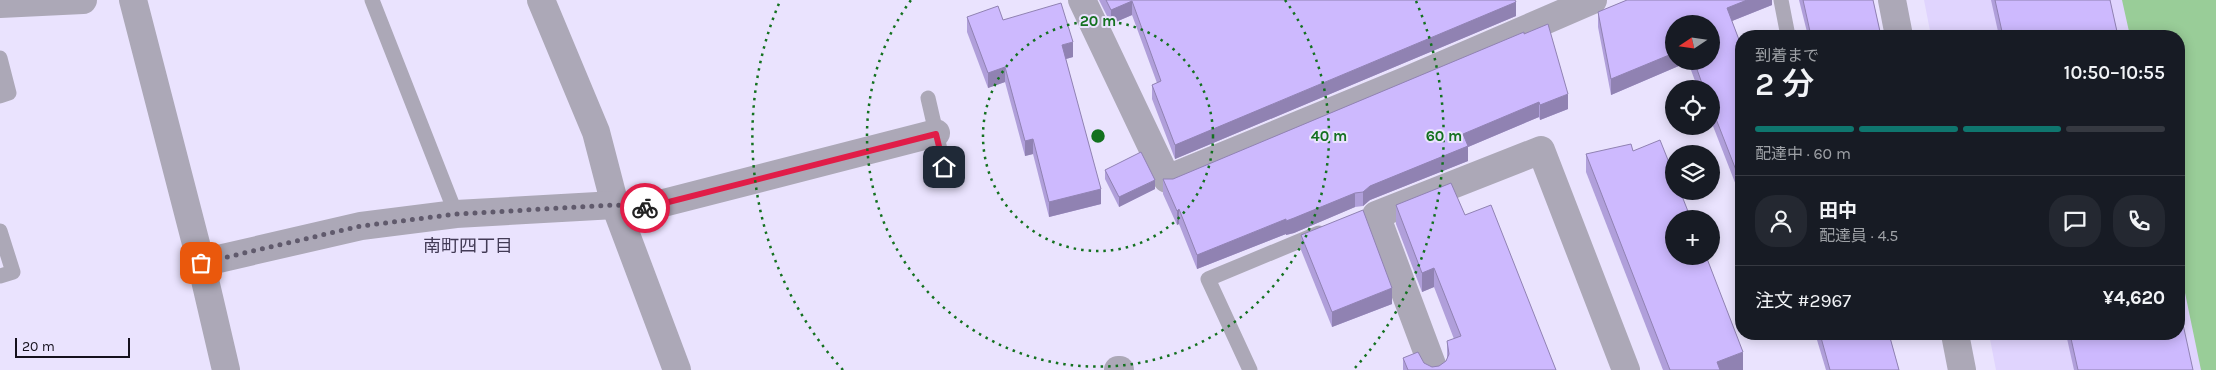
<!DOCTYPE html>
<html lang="ja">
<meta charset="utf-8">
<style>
body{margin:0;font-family:Karla,"Noto Sans JP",sans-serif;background:#242831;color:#f1f3f6;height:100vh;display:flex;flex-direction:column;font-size:19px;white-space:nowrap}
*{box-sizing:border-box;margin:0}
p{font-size:16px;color:#9ea1a6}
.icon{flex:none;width:28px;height:28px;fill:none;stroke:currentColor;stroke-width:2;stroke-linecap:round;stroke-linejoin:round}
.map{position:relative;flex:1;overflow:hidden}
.panel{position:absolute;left:1735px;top:30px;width:450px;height:310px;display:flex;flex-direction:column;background:#171b24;border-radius:20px;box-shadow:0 2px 12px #0003}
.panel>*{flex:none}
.needle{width:32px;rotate:257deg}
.fabs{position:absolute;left:1665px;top:15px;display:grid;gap:10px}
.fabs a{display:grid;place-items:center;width:55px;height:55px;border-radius:50%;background:#171b24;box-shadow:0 2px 12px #0003;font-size:25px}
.scale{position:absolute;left:15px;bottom:12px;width:115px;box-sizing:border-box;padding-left:5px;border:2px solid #15111d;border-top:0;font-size:14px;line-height:18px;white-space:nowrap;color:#15111d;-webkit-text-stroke:4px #eae3fe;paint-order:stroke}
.pin{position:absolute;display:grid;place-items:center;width:42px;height:42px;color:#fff;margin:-21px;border-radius:10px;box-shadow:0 2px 8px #0006}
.courier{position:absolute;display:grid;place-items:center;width:50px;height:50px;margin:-25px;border:4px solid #e11d48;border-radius:50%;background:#fff;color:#222;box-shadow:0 1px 6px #0007}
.head em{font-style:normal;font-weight:600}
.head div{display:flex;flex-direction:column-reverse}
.head{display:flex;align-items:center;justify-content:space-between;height:85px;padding:0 20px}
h1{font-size:32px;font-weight:600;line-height:38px}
.bar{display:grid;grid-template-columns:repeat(4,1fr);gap:8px 5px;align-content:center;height:60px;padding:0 20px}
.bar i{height:6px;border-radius:4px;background:#363941}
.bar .current{background:#0f766e}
.bar p{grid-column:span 4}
.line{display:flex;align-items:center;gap:12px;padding:0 20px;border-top:1px solid #363941}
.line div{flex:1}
.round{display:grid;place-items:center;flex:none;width:52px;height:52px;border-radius:20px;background:#242831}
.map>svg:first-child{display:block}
.built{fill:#e0d4fe}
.pitch{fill:#99cd98}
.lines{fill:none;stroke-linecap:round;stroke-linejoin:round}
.lane{stroke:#aca8b7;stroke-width:15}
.street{stroke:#aca8b7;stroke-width:28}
.wall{fill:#b09fda;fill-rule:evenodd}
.shaded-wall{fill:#9082b2}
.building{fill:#cdb9fe;stroke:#9082b2}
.done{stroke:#605a6c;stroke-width:5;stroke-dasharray:0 9}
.route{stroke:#e11d48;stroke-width:6}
.ring{fill:none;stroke:#13711f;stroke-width:2.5;stroke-dasharray:2.5 5}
.labels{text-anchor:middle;stroke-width:4;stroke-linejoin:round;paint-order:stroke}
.neighbourhood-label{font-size:18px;fill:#433b56;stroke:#eae3fe}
.centre{fill:#13711f;stroke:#eae3fe;stroke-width:2.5}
.ring-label{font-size:15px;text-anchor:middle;font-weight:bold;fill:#13711f;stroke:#eae3fe;stroke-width:4;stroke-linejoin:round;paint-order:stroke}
</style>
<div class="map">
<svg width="2216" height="370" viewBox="0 0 2216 370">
<rect width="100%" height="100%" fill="#eae3fe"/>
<polygon class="built" points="1924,0 2216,0 2216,370 1996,370 1989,334 2179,334 2179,36 1931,36"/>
<polygon class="pitch" points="2122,0 2216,0 2216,370 2201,370 2179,264 2179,36 2130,36"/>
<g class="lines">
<g class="lane">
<polyline points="372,0 456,214"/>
<polyline points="1781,0 1788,36"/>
<polyline points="0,58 9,93 0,96"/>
<polyline points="928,98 944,167"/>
<polyline points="0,231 13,272 0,276"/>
<polyline points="1250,370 1208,279 1319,233"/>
</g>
<g class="street">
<polyline points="133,0 201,263 226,370"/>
<polyline points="541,0 596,132 615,205 677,370"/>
<polyline points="1082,0 1167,179 1410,79 1593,0"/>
<polyline points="1892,0 1899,36"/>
<polyline points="0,4 83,0"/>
<polyline points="201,263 361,226 456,214 615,205 644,208 936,133"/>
<polyline points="1955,334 1962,370"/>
<polyline points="1118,370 1120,370"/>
<polyline points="1434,370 1376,215 1541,150 1626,370"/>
</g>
</g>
<g class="wall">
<polygon points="1099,0 1515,0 1516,16 1175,159 1152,99 1152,85 1157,83 1132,15 1111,24"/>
<path d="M1627,0H1772V5L1732,21L1741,45V198L1711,121V89H1698L1688,62L1611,95L1598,27V12ZM1711,24V61H1674Z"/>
<polygon points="1799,0 1873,0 1881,36 1808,36"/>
<polygon points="1991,0 2110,0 2118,36 1999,36"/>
<polygon points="967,17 1073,57 1066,59 1101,204 1049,217 1033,154 1025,156 1005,82 988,88 967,32"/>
<polygon points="1524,34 1568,109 1540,120 1539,117 1468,147 1468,161 1370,200 1363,206 1355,207 1294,233 1286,235 1286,234 1197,269 1179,224 1177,225 1163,194 1163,179 1173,179"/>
<polygon points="1633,151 1743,370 1663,370 1586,172 1586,154"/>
<polygon points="1105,170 1155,189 1119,207 1105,179"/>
<polygon points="1396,205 1465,215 1556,370 1403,370 1403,358 1424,363 1432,367 1439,366 1446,361 1447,359 1447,341 1454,339 1434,287 1422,292 1396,224"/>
<polygon points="1301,235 1392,304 1332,327 1301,250"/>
<polygon points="1817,334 1889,334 1899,370 1826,370 1817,340"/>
<polygon points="2066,334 2179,334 2193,370 2074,370"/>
</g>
<g class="shaded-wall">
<polygon points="1747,0 1772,0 1772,5 1727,23 1727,8"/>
<polygon points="1132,1 1132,15 1111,24 1111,10"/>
<polygon points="1516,2 1516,16 1175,159 1175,145"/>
<polygon points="1073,42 1073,57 1062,60 1062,45"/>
<polygon points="1674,53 1674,61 1688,61 1688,62 1611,95 1611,79"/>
<polygon points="1005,67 1005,82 988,88 988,73"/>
<polygon points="1568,94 1568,109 1540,120 1540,105"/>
<polygon points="1539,102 1539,117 1468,147 1468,161 1370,200 1363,206 1363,192 1370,186 1463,134"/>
<polygon points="1033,139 1033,154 1025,156 1025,141"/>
<polygon points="1155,180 1155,189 1119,207 1119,197"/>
<polygon points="1101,189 1101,204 1049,217 1049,202"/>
<polygon points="1355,193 1355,207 1294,233 1286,235 1286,221"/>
<polygon points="1179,209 1179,224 1177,225 1177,211"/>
<polygon points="1286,219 1286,234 1197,269 1197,255"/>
<polygon points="1434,268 1434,287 1422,292 1422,273"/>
<polygon points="1392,288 1392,304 1332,327 1332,312"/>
<polygon points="1743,352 1743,370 1717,370 1717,362"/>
</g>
<g class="building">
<polygon points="1106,0 1515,0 1516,2 1175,145 1152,85 1161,81 1132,1 1111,10"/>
<polygon points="1627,0 1747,0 1727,8 1741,45 1741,183 1711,106 1711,89 1704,89 1694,61 1711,61 1711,24 1674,24 1674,53 1611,79 1598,12"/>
<polygon points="1803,0 1873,0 1881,36 1811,36"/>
<polygon points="1995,0 2110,0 2118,36 2003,36"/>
<polygon points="1061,3 1073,42 1062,45 1101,189 1049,202 1033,139 1025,141 1005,67 988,73 967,17 998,6 1003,20"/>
<polygon points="1548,24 1568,94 1540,105 1539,102 1463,134 1468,146 1370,186 1363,192 1355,193 1294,218 1286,221 1286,219 1197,255 1179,209 1177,211 1163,179 1173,179 1524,32 1524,34"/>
<polygon points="1660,140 1674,175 1674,191 1680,191 1691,219 1674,219 1674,256 1706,256 1743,352 1717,362 1720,370 1670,370 1586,154 1631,144 1633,151"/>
<polygon points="1141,152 1155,180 1119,197 1105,170"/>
<polygon points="1451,183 1465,215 1491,205 1556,370 1408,370 1403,358 1418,352 1424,363 1432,367 1439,366 1446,361 1449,354 1447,341 1461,336 1434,268 1422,273 1396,205"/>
<polygon points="1363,210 1392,288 1332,312 1301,235"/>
<polygon points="2179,306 2193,370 2078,370 2070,334 2179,334"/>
<polygon points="1820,334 1889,334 1899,370 1830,370"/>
</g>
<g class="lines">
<polyline class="done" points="201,263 361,226 456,214 615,205 645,208"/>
<polyline class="route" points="645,208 936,134 944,167"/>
</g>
<g class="ring">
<circle cx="1098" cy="136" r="115"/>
<path d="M1285 0A231 231 0 1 1 911 0"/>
<path d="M843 370A346 346 0 0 1 780 1M1416 1A346 346 0 0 1 1353 370"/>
</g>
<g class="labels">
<g class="neighbourhood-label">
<text x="468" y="252">南町四丁目</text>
</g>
</g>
<circle cx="1098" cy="136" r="8" class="centre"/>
<g class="ring-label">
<text x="1098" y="26">20 m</text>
<text x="1329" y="141">40 m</text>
<text x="1444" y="141">60 m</text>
</g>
</svg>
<div class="fabs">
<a><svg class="needle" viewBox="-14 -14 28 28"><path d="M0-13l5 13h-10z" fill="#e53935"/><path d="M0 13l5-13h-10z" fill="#9ea1a6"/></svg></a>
<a><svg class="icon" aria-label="locate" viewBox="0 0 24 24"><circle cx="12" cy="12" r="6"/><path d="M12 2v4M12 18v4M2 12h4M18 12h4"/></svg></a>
<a><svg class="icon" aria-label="layers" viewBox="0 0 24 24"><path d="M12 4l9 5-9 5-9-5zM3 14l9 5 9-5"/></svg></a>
<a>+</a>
</div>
<div class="scale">20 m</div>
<div class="pin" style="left:201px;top:263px;background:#ea580c"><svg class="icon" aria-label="bag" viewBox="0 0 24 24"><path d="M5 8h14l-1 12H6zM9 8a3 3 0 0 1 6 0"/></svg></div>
<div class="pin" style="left:944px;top:167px;background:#1f2937"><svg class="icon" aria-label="home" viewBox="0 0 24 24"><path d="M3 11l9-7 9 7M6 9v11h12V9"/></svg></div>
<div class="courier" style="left:645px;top:208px"><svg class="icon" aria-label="bike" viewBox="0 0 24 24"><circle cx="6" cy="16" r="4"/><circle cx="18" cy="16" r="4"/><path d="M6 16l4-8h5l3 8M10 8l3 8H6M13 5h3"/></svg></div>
<section class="panel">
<div class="head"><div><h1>2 分</h1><p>到着まで</p></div><em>10:50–10:55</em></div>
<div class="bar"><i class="current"></i><i class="current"></i><i class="current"></i><i></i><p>配達中 · 60 m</p></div>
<div class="line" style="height:90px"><a class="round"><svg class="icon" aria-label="person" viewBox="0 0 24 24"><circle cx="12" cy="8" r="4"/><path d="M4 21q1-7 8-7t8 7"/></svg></a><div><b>田中</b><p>配達員 · 4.5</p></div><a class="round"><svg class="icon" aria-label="chat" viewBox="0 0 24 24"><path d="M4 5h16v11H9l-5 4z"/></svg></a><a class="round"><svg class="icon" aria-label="phone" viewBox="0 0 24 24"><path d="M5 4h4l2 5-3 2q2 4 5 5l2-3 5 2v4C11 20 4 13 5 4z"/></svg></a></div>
<div class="line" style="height:65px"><div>注文 #2967</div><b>¥4,620</b></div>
</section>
</div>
